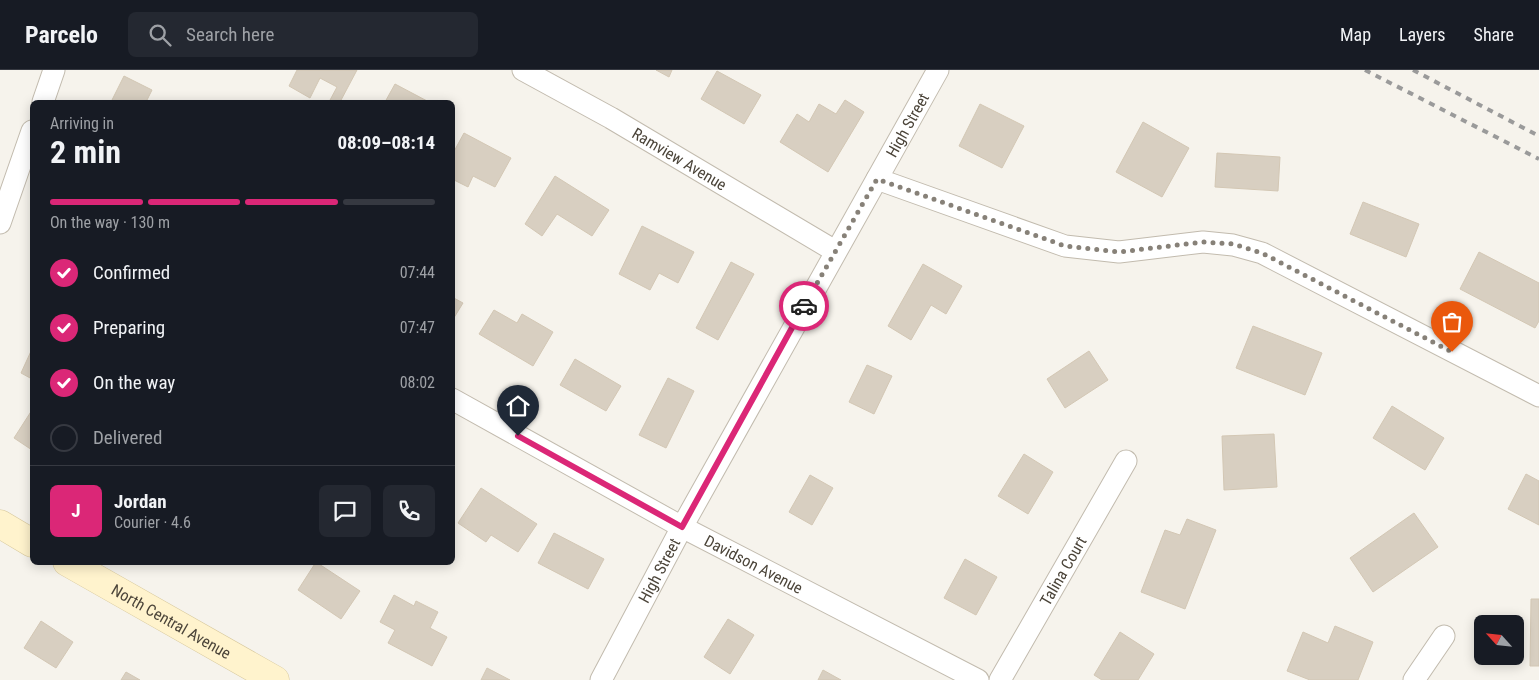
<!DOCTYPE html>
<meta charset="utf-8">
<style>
body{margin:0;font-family:"Roboto Condensed",sans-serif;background:#242831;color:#f1f3f6;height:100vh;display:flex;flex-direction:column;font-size:19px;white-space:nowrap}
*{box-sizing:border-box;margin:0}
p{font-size:16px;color:#9ea1a6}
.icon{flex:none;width:28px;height:28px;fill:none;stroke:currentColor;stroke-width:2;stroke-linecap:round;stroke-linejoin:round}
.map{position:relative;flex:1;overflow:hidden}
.sheet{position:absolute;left:30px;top:30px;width:425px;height:465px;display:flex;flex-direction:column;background:#171b24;border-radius:8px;box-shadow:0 2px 12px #0003}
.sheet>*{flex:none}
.needle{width:32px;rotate:297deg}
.fabs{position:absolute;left:1474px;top:545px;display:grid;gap:10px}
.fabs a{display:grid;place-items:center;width:50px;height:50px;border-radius:8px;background:#171b24;box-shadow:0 2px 12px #0003;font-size:25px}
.pin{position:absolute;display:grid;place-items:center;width:42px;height:42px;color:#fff;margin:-51px -21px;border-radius:50% 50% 50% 0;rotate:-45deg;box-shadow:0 0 5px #0007}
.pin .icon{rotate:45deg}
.courier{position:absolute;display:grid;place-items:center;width:50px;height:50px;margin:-25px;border:4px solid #db2777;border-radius:50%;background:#fff;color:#222;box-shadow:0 1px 6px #0007}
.head em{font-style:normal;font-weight:700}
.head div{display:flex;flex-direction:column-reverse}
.head{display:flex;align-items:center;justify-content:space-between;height:85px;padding:0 20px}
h1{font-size:32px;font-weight:700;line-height:38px}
.bar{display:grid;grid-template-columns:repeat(4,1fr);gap:8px 5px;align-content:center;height:60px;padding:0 20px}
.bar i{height:6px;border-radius:4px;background:#363941}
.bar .on{background:#db2777}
.bar p{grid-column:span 4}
.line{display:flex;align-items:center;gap:12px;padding:0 20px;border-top:1px solid #363941}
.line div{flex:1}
.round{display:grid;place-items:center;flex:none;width:52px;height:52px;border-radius:8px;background:#242831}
ol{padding:0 20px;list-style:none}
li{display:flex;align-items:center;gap:15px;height:55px}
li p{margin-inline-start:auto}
li .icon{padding:5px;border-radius:50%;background:#db2777;color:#fff;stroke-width:4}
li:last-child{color:#9ea1a6}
li i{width:28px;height:28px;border:2px solid #363941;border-radius:50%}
header{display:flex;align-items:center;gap:30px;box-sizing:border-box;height:70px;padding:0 25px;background:#171b24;border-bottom:1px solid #363941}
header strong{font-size:24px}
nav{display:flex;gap:28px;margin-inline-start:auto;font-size:18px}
.search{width:350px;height:45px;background:#242831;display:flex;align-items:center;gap:12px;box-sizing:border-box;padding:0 18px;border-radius:8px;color:#9ea1a6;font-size:19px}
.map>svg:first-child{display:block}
.building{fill:#d8cfc1;stroke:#d3c7b4}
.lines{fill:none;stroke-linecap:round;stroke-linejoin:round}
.minor-casing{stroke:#c2bbae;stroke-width:23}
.secondary-casing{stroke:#d6c79b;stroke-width:29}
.minor{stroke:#fff;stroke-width:21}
.secondary{stroke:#fff3cd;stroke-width:28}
.rail{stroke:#9a9a9a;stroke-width:4;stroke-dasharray:6 6;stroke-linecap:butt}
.done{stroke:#878178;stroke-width:5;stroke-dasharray:0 9}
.route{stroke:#db2777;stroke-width:6}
.labels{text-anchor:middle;stroke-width:4;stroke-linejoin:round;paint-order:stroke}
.street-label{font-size:16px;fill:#4b4439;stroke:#fff}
</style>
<header>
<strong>Parcelo</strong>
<div class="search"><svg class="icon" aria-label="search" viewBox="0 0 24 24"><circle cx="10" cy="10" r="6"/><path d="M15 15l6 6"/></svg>Search here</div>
<nav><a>Map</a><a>Layers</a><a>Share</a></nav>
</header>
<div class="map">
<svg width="1539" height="610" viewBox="0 0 1539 610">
<rect width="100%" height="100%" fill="#f6f3ec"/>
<g class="building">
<polygon points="297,0 357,0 340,32 329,32 337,17 320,8 310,28 289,16"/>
<polygon points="656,0 672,0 669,7"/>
<polygon points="717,1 761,25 744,54 701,29"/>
<polygon points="124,6 152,20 146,32 111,32"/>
<polygon points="395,14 429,32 385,32"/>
<polygon points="845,30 864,42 828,102 780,72 797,44 809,52 819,34 836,44"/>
<polygon points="980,34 1024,56 1002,98 959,76"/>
<polygon points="1143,52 1189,78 1162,127 1116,102"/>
<polygon points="464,63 511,88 495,117 473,106 468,117 452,109 452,85"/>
<polygon points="1217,83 1280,87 1278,121 1215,117"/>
<polygon points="555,106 609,140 592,166 557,144 542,166 525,154"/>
<polygon points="1363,132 1419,154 1406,187 1350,164"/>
<polygon points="642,156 694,182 678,213 659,203 650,220 619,204"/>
<polygon points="1479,182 1539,213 1539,251 1535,258 1460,219"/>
<polygon points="731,192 754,204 718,270 696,258"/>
<polygon points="923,194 962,216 946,244 931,235 911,270 888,256"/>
<polygon points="452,227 463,233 452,251"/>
<polygon points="494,240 517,253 522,244 553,262 533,296 479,264"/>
<polygon points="1253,256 1322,283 1305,325 1236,298"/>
<polygon points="32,279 32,309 21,303"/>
<polygon points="1089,281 1108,310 1065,338 1047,309"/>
<polygon points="575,289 621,316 606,341 560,315"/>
<polygon points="867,295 892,306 874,344 849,332"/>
<polygon points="668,308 694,321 666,378 639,365"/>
<polygon points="1392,336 1444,368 1425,400 1373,368"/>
<polygon points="32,340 32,380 14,368"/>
<polygon points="1274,364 1277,417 1224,420 1222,366"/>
<polygon points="1024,384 1053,402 1028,444 998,426"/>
<polygon points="1526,404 1539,411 1539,455 1508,439"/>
<polygon points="810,405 833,418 812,455 789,442"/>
<polygon points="481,418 537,454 518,482 491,465 486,472 458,453"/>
<polygon points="1414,443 1438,477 1373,522 1350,488"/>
<polygon points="1187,449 1216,460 1185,539 1141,522 1165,460 1180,465"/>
<polygon points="554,463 604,489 588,519 538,493"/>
<polygon points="965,489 997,507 976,545 944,528"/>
<polygon points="316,492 360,521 341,549 298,520"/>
<polygon points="394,525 414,536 416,531 438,542 430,558 447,567 432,596 388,573 395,560 380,552"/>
<polygon points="1531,529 1539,529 1539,596 1530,596"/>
<polygon points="728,549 754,565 730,604 704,587"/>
<polygon points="41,551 73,572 56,598 24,578"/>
<polygon points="1335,556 1373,572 1358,610 1310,610 1287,601 1303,562 1328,573"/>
<polygon points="1120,562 1154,584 1138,610 1102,610 1094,605"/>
<polygon points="487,598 510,610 481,610"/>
<polygon points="823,600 841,610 818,610"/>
<polygon points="126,602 140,610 121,610"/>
</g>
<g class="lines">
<g class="minor-casing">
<g id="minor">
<path id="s1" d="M523,0L611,48L835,181"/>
<polyline points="43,32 54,0"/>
<polyline points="877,109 1065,176 1119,182 1203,172 1233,175 1262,183 1539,326"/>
<polyline points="0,153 32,61"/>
<path id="s2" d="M452,329L682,457L978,610"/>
<path id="s3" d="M601,610L682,457L938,0"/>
<path id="s4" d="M1000,610L1126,391"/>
<polyline points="1414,610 1444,566"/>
</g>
</g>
<g class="secondary-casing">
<g id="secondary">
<polyline points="0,454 32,473"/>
<path id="s5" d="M67,492L275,610"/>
</g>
</g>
<use href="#minor" class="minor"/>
<use href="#secondary" class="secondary"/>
<g class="rail">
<polyline points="1365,0 1539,89"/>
<polyline points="1413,0 1539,66"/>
</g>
</g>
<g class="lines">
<polyline class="done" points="804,236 877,109 1065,176 1119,182 1203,172 1233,174 1262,183 1452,282"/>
<polyline class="route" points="518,366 682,457 804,236"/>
</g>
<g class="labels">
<g class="street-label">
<text dy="6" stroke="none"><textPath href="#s3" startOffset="634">High Street</textPath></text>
<text dy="6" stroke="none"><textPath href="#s1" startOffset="180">Ramview Avenue</textPath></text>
<text dy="6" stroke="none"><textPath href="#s2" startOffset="344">Davidson Avenue</textPath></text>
<text dy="6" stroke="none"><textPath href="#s3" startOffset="124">High Street</textPath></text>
<text dy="6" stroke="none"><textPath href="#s4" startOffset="126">Talina Court</textPath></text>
<text dy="6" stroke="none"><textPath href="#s5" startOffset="120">North Central Avenue</textPath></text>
</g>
</g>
</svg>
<div class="fabs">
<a><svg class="needle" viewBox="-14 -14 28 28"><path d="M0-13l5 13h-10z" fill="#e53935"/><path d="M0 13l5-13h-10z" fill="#9ea1a6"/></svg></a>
</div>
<div class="pin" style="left:1452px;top:282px;background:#ea580c"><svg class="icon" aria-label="bag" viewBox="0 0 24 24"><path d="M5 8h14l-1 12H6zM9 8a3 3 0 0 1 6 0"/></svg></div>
<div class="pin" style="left:518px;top:366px;background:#1f2937"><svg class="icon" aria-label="home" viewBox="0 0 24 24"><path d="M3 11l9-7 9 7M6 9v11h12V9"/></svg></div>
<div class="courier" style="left:804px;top:236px"><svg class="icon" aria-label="car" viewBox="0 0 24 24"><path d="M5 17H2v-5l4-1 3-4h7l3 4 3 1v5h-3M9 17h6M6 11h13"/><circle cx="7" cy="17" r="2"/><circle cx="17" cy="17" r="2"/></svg></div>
<section class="sheet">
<div class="head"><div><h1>2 min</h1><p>Arriving in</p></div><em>08:09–08:14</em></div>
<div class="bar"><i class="on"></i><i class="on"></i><i class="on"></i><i></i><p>On the way · 130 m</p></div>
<ol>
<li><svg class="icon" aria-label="check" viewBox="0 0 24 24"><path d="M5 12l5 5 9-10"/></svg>Confirmed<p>07:44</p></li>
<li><svg class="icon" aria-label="check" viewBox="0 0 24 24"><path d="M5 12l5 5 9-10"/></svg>Preparing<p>07:47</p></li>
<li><svg class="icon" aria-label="check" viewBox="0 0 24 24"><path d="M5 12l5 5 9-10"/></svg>On the way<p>08:02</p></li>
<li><i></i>Delivered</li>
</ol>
<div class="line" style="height:90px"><b class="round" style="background:#db2777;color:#fff">J</b><div><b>Jordan</b><p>Courier · 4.6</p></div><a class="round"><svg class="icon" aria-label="chat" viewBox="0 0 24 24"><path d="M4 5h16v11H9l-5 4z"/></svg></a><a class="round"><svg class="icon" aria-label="phone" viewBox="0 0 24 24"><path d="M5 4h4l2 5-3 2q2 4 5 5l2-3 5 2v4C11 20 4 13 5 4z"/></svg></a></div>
</section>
</div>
